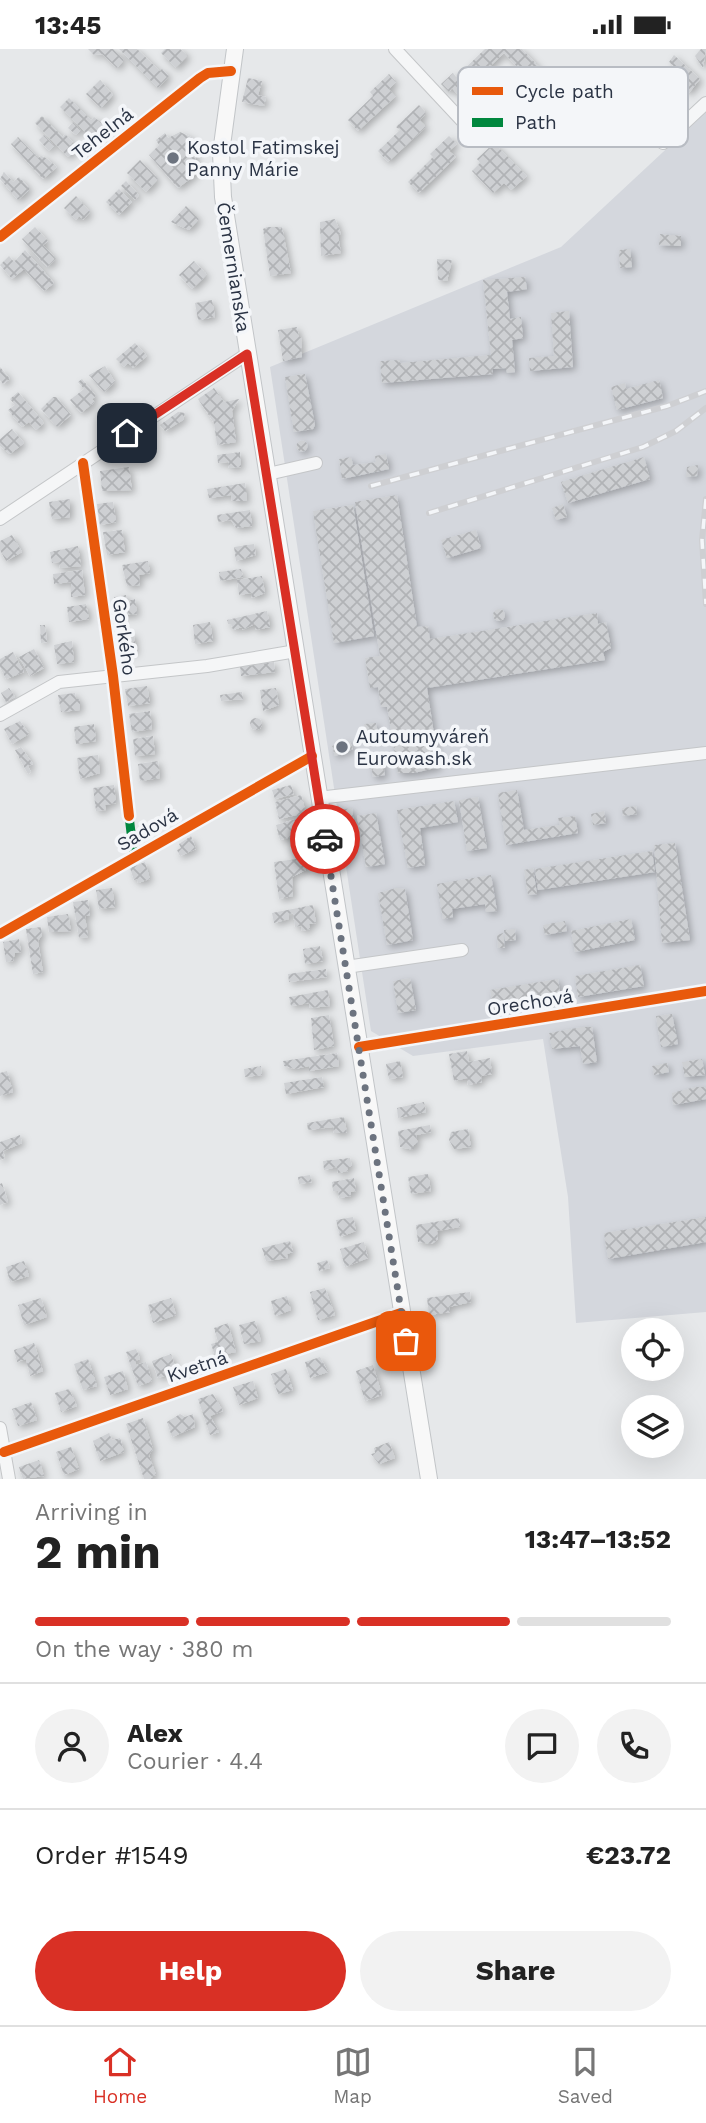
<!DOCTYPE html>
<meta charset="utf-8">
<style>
body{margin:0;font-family:"Work Sans",sans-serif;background:#f2f2f2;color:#222;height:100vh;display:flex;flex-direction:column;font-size:26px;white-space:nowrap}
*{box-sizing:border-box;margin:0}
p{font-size:23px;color:#767676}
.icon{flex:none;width:38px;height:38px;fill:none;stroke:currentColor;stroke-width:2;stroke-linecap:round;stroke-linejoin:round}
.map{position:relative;height:1430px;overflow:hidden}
.panel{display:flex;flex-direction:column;background:#fff;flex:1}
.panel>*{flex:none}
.fabs{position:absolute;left:621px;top:1269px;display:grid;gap:14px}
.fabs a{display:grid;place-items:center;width:63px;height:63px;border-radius:50%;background:#fff;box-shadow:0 7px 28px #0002;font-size:35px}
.pin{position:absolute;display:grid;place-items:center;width:60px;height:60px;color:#fff;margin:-30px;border-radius:14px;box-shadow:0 4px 10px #0006}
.courier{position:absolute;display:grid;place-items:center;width:70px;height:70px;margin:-35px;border:5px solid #d93025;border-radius:50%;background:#fff;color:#222;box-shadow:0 2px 9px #0007}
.headline em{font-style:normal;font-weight:700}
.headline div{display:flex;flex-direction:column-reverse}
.headline{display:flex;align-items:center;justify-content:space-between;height:119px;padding:0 35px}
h1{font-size:46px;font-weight:700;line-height:52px}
.bar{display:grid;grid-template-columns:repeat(4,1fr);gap:10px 7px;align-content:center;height:84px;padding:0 35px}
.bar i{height:9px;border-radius:5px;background:#e0e0e0}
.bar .on{background:#d93025}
.bar p{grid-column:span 4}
.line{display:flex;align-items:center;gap:18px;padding:0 35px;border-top:2px solid #e0e0e0}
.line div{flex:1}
.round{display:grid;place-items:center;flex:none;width:74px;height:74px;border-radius:37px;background:#f2f2f2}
.primary-button{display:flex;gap:14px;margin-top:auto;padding:14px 35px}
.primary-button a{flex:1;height:80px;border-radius:42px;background:#d93025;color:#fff;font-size:28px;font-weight:700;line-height:80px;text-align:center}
.primary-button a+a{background:#f2f2f2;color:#222}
.status{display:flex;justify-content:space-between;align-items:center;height:49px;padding:0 35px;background:#fff;direction:ltr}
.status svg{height:19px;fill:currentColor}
.tab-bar{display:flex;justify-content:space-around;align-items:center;height:98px;border-top:2px solid #e0e0e0;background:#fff;font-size:19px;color:#767676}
.tab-bar a{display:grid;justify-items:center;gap:4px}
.tab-bar .on{color:#d93025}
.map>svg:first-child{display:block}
.built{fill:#d4d7dd}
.building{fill:url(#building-cross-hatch);filter:url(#shadow)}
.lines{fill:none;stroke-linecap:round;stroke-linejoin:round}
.minor-casing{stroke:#c4c6c8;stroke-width:14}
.major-casing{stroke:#c2c5c8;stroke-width:18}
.minor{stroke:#f5f6f7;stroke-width:12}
.major{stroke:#f8f8f8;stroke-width:16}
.rail-casing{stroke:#cecfd2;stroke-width:6}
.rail{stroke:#f4f6f9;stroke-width:3.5;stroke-dasharray:10;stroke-linecap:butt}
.quiet{stroke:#00873e;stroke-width:9;stroke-dasharray:18 9;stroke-linecap:butt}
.cycleway-casing{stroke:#f4f6f9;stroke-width:15}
.cycleway{stroke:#e8590c;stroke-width:10}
.done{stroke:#6c737f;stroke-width:7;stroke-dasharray:0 12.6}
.route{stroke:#d93025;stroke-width:9}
.poi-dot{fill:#6c737f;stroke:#f4f6f9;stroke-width:2.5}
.labels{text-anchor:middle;stroke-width:7;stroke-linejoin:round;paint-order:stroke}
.street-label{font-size:19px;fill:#2b3445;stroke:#f4f6f9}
.poi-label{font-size:19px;fill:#2b3445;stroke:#f4f6f9;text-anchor:start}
.key{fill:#f4f6f9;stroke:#b8bcc3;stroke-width:2}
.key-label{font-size:19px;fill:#2b3445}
</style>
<div class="status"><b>13:45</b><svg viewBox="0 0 49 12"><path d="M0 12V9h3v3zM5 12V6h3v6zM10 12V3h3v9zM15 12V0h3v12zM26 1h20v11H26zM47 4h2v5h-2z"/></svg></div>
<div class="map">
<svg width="706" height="1430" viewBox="0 0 706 1430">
<defs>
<pattern id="building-cross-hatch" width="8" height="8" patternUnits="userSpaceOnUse" patternTransform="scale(1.75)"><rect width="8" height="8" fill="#ced0d3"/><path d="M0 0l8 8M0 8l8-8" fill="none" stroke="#b1b3b6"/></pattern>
<filter id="shadow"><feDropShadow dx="3" dy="3" stdDeviation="3.5" flood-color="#0004"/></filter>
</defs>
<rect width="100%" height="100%" fill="#e6e8ea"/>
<polygon class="built" points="706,63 706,1263 576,1274 568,1148 543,990 413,1007 371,982 270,318 561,198"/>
<g class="building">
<polygon points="88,0 113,0 124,11 117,19 102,5 94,6"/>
<polygon points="119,0 137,0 160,22 162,20 169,27 158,39"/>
<polygon points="165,0 180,0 188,7 176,19 161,4"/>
<polygon points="485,0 522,0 540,19 536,27 529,30 534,35 489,77 482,70 478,74 471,66 498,41 501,45 523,24 504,4 459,47 452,39 449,43 441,35 453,24 456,28"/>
<polygon points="701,0 706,0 703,19 695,7"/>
<polygon points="674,6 700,30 689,44 673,29 679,22 669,13"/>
<polygon points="389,25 396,33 389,40 396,47 358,82 348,71 373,47 370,43"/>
<polygon points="248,29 262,32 258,46 266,48 264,57 242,53"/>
<polygon points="100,31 113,46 101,59 86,45"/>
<polygon points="69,49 91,71 94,68 108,79 95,93 60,58"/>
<polygon points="419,56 426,64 420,71 426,78 388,113 378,102 400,81 396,78"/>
<polygon points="42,67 63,88 65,85 74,94 71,96 76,101 68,108 35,74"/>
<polygon points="73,73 81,81 76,86 68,79"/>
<polygon points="180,83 193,89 197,120 194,127 178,139 149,106 159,96 156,91 165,84 168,89"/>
<polygon points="44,86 54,97 49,102 39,91"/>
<polygon points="449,87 457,95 449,102 456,108 419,144 408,133 433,108 430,105"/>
<polygon points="18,88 38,109 41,107 46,109 57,118 43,130 11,95"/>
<polygon points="494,94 527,127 511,141 504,134 493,144 472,122 480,114 477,110"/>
<polygon points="140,111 158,130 146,143 127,124"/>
<polygon points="4,123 13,133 19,128 30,140 18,151 0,130"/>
<polygon points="126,132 139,146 135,151 121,137"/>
<polygon points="119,140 132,153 119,166 106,153"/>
<polygon points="76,147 90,163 83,171 79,167 76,171 64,159"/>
<polygon points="186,157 199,170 189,181 171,173"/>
<polygon points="335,170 341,185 338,186 341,204 321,207 320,173"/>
<polygon points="35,178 48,192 43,196 56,210 47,218 22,190"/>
<polygon points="267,178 282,178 291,224 270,227 263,180"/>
<polygon points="660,185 681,187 681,197 659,196"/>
<polygon points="630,200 632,218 620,219 619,201"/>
<polygon points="25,201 54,234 44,242 24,220 12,230 0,216 9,207 14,213"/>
<polygon points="437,210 452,211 447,232 438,231"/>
<polygon points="194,212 207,226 192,240 179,226"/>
<polygon points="525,228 527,240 507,243 510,270 521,268 523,289 512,291 515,323 507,324 506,319 492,320 493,325 382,334 380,312 400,311 400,314 491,306 483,231"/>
<polygon points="212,251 215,268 198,271 195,254"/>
<polygon points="569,262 573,318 530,322 529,309 554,307 551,264"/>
<polygon points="297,278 299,288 301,288 302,308 283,312 278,281"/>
<polygon points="135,294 147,307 133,319 128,314 124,318 116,310"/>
<polygon points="105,317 115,333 104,343 89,326"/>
<polygon points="0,318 10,330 3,335 0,331"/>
<polygon points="305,325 315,376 313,380 294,383 285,328"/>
<polygon points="82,330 96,347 92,350 95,353 81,364 70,351 84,340 78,333"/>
<polygon points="659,331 663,349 617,361 611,338 625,334 626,340"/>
<polygon points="214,339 224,353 239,350 232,362 236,393 217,396 214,374 198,350"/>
<polygon points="18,343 44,374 36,381 29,373 22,378 8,361 15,356 10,350"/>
<polygon points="53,348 56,348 71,366 57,378 41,360"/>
<polygon points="178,363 185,364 183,371 165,382 160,376"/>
<polygon points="12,380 24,394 10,405 0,397 0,390"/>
<circle cx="302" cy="397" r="5.5"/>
<polygon points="240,403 241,418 229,419 228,413 218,414 217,406"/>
<polygon points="386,405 389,420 342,430 339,410 351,408 353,416 376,413 375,407"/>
<polygon points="644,408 650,430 568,454 561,433"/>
<polygon points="698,416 697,427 686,428 687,418"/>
<polygon points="129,418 132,441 102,442 100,422"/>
<polygon points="245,434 247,452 232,452 231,446 209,449 207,440"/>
<polygon points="397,446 417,578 428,577 430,590 597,564 598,575 606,573 611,599 603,603 605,611 427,639 439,718 414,724 398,724 387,658 381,658 378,638 370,639 365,609 380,607 355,453"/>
<polygon points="70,450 70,468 52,470 49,453"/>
<polygon points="113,453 116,473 100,476 97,455"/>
<polygon points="563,455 567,468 556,471 552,459"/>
<polygon points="353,456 374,587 334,594 313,462"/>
<polygon points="250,461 252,477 236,479 231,471 218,473 217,466"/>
<polygon points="122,481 125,503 107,506 103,483"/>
<polygon points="476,481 481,499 447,509 441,491"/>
<polygon points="12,486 22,503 6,512 0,501 0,492"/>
<polygon points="254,495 256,506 236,512 234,498"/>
<polygon points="78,497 81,517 60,519 59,513 52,514 50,503"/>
<polygon points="148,512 150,524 139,526 140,536 127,537 122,516"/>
<polygon points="241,520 243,528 220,532 219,523"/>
<polygon points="82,521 85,546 71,548 71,533 54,535 53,525"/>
<polygon points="262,527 265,544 252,549 251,544 239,546 237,531"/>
<polygon points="126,546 127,552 135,550 137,565 119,567 114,548"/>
<polygon points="86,555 89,570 69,573 67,558"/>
<circle cx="499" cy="566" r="6"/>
<polygon points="267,562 270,578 255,581 255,575 242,581 242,578 233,581 231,575 228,575 227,571"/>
<polygon points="210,573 213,592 195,595 193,576"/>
<polygon points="40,576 45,576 47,593 41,594"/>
<polygon points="134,584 136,603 122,605 120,586"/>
<polygon points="72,592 74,613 57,615 54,596"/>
<polygon points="34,600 44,619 30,627 19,608"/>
<polygon points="13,603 24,623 6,630 0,618 0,610"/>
<polygon points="274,613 275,623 241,627 240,618"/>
<polygon points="147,637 150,654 128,657 125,640"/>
<polygon points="9,639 15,648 6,653 1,644"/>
<polygon points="276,639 279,656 263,662 260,641"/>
<polygon points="242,643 243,650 221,652 220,646"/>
<polygon points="75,644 76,650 80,650 80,661 61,663 58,646"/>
<polygon points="150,662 152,680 132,683 129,665"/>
<circle cx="256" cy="675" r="6"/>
<polygon points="20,672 29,685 12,695 4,680"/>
<polygon points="376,674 379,689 367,691 364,675"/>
<polygon points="94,675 96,692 76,695 74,678"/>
<polygon points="153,687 155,705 135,707 133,690"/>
<polygon points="349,691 353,700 335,707 332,697"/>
<polygon points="21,698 33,715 28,717 31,723 28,725 15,701"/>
<polygon points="98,706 100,724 80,730 77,709"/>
<polygon points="382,709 385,726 373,728 370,710"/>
<polygon points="158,712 160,729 140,732 138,715"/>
<polygon points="114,736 116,754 105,756 106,761 96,762 93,739"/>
<polygon points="291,736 294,745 275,750 272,741"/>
<polygon points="517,741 524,781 560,776 558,769 575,767 578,784 506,796 498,744"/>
<polygon points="301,746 306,764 279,770 275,753"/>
<polygon points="478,748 487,799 467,802 459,751"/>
<polygon points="454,752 458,773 420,779 425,816 408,819 397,761"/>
<polygon points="636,757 637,765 623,767 622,759"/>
<polygon points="352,759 354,776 342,778 339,761"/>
<polygon points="604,762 606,774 593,776 591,765"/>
<polygon points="376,764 385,815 366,818 357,767"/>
<polygon points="296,770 300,786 280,791 276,776"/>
<polygon points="191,787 196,800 180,807 177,801 181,799 179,795"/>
<polygon points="675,794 690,891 662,894 654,796"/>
<polygon points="652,802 655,823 538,841 535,820"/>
<polygon points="304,809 306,821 292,828 293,847 279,850 274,813"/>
<polygon points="145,813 150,830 138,834 137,830 134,831 130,819"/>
<polygon points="533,819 537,845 528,846 524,821"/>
<polygon points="491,826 497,862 486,863 485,855 452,860 453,868 443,870 437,835"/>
<polygon points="112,839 115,858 99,860 96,841"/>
<polygon points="396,839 405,840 413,891 387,896 378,844"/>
<polygon points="88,851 90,866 85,867 88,888 79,889 73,853"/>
<polygon points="313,856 316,874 309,875 310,880 302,882 301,877 295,878 293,864 289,865 289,870 274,874 272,864"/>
<polygon points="68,865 71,882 49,883 47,868"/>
<polygon points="631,870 635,891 575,903 571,882"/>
<polygon points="565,872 567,882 545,886 543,876"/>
<polygon points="41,878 42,886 38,892 43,923 33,925 26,880"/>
<polygon points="515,880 516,891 505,892 504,881"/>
<polygon points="503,884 505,899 498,899 497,886"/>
<polygon points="19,890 21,903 15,904 13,912 6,913 3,893"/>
<polygon points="320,897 323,912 305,915 303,900"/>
<polygon points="640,916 644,937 578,948 575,927"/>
<polygon points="326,920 327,928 289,933 288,925"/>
<polygon points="410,929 416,961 398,964 393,932"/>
<polygon points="558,930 561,949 493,960 490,941"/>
<polygon points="328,941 330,957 310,959 309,954 291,957 289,948"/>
<polygon points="672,965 678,995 661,998 656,967"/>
<polygon points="329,966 334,997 314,1001 311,969"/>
<polygon points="582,978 592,978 597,1013 583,1015 580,997 552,1000 549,984"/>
<polygon points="467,1002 469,1013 490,1009 492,1025 481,1027 482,1033 468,1036 467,1029 454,1032 449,1005"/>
<polygon points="337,1004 339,1017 309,1022 309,1017 295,1020 284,1017 283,1012"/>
<polygon points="702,1010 705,1026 685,1028 682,1013"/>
<polygon points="400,1012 403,1028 389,1030 386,1015"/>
<polygon points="667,1014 669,1023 654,1026 652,1017"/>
<polygon points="261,1017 262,1026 245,1028 244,1020"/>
<polygon points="7,1022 13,1043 0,1047 0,1024"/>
<polygon points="322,1028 324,1038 286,1045 284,1034"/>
<polygon points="695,1038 706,1038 706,1050 673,1056 672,1044"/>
<polygon points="424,1053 426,1063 398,1069 397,1059"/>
<polygon points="344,1068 347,1084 334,1084 333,1078 308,1081 307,1074"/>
<polygon points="430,1076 431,1083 416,1086 418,1096 414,1096 414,1101 400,1098 398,1082"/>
<polygon points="468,1080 471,1098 454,1100 449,1091 451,1083"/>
<polygon points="20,1086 22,1094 3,1102 5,1109 0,1111 0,1093"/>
<polygon points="350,1109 352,1118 347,1118 348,1122 338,1124 337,1118 324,1121 323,1112"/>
<polygon points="428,1125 431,1142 411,1145 408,1128"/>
<polygon points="310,1126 312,1133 299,1135 298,1128"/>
<polygon points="354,1129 356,1142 351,1143 351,1147 339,1149 338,1142 333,1142 332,1133"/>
<polygon points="2,1134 8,1153 0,1156 0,1135"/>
<polygon points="353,1168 356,1182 340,1188 336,1171"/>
<polygon points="706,1168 706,1193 608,1210 604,1184"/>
<polygon points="459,1169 460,1178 437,1182 438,1190 432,1195 418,1193 416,1176"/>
<polygon points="290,1192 293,1203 287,1205 288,1209 266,1212 262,1199"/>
<polygon points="364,1193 368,1209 345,1218 340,1200"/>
<polygon points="327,1211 330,1219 319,1222 317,1214"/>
<polygon points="24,1212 29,1227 10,1233 6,1218"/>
<polygon points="325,1239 335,1266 318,1271 310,1243"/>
<polygon points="470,1243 471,1253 449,1258 450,1263 429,1266 427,1249"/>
<polygon points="287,1247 291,1261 275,1267 271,1252"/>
<polygon points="41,1249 47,1268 24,1276 18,1256"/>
<polygon points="171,1249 176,1266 153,1274 148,1256"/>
<polygon points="255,1272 261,1292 244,1295 239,1276"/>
<polygon points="228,1274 236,1303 215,1307 211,1295 218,1293 214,1279"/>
<polygon points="34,1294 43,1322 30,1327 26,1310 17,1313 14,1301"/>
<polygon points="136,1300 140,1310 135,1312 136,1316 146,1313 152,1332 138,1337 126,1303"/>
<polygon points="171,1305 177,1323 158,1329 152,1312"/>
<polygon points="320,1308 328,1323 310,1329 305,1313"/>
<polygon points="88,1310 97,1337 83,1341 74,1315"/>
<polygon points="373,1316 382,1346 365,1352 356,1322"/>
<polygon points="286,1320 293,1341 278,1345 271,1325"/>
<polygon points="123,1322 128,1340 110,1346 104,1328"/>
<polygon points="253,1332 258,1349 239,1356 233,1338"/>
<polygon points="69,1340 77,1357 61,1363 55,1344"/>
<polygon points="213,1345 223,1362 210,1367 219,1383 210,1386 198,1350"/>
<polygon points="31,1353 37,1371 18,1377 12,1360"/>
<polygon points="180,1365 185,1368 193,1365 195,1378 172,1388 167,1373"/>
<polygon points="143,1369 153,1400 149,1406 156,1426 152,1427 153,1430 144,1430 126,1375"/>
<polygon points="109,1384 112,1391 120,1389 124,1403 100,1412 93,1392"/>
<polygon points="389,1393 395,1409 379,1415 371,1405 375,1404 374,1399"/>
<polygon points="71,1398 79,1420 64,1426 56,1403"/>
<polygon points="39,1411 44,1427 23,1430 19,1418"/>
</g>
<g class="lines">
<g class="minor-casing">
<g id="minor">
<polyline points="395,0 480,91"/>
<polyline points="663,94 706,54"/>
<polyline points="0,188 200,29 208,24 231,22"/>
<polyline points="83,414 113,627 129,767"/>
<polyline points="268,425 316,414"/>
<polyline points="0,470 247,305"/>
<polyline points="0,666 59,633 207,617 296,602"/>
<polyline points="318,749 706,704"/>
<polyline points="0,885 312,707"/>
<polyline points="346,918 462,901"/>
<polyline points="359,998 706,942"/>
<polyline points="0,1379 9,1430"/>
<polyline points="4,1403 401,1264"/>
</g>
</g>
<g class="major-casing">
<polyline id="major" points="235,0 221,104 223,148 429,1430"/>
</g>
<use href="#minor" class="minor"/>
<use href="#major" class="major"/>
<g class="rail-casing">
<g id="rail">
<polyline points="371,437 667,357 706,342"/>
<polyline points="706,450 702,491 706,555"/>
<polyline points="429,464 643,398 676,382 706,359"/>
</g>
</g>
<use href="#rail" class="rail"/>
<polyline class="quiet" points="129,767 134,808"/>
<g class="cycleway-casing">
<g id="cycleway">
<polyline points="0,188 200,29 208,24 231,22"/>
<polyline points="83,414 113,627 129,767"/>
<polyline points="0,885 312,707"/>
<polyline points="359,998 706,942"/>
<polyline points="4,1403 401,1264"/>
</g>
</g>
<use href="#cycleway" class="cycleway"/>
</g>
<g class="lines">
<polyline class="done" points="325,790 406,1292"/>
<polyline class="route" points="127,384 247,305 325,790"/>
</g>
<g class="poi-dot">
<circle cx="173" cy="109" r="7"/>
<circle cx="342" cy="698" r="7"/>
</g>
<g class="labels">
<g class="street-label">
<text transform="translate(102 84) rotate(-38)" y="7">Tehelná</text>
<text transform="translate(234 218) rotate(81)" y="7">Čemernianska</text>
<text transform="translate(125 588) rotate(82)" y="7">Gorkého</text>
<text transform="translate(147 780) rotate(-30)" y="7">Sadová</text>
<text transform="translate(530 953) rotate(-9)" y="7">Orechová</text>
<text transform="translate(197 1317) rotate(-19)" y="7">Kvetná</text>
</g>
<g class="poi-label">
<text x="187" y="105">Kostol Fatimskej<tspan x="187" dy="22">Panny Márie</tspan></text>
<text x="356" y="694">Autoumyváreň<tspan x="356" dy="22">Eurowash.sk</tspan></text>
</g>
</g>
<rect x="458" y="18" width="230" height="80" rx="10" class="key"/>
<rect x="472" y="38" width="31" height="8" fill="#e8590c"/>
<rect x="472" y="69" width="31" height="9" fill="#00873e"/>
<g class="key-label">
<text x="515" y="49">Cycle path</text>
<text x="515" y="80">Path</text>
</g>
</svg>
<div class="fabs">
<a><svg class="icon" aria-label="locate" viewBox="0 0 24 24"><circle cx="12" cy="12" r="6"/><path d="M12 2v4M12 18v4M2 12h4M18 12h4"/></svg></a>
<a><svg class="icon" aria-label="layers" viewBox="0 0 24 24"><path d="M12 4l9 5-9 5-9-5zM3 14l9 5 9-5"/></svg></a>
</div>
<div class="pin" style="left:406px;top:1292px;background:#ea580c"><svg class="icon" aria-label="bag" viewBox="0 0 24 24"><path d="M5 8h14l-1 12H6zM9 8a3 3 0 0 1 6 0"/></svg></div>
<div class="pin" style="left:127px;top:384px;background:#1f2937"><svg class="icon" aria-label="home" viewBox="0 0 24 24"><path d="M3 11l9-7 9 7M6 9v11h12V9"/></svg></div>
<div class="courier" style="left:325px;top:790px"><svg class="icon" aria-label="car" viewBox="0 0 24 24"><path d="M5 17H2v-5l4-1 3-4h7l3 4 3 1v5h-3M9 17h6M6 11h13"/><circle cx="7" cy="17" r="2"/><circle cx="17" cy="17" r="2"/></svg></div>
</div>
<section class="panel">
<div class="headline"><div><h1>2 min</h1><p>Arriving in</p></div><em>13:47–13:52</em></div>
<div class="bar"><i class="on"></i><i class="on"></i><i class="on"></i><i></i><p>On the way · 380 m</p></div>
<div class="line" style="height:126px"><a class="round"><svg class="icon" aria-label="person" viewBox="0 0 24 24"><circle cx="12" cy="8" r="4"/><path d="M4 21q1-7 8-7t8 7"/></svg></a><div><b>Alex</b><p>Courier · 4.4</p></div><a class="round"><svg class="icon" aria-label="chat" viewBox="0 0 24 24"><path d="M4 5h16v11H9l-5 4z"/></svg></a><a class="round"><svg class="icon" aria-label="phone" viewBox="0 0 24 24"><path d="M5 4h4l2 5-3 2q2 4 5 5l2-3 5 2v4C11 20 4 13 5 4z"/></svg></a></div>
<div class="line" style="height:91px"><div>Order #1549</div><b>€23.72</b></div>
<div class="primary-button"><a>Help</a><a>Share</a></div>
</section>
<nav class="tab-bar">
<a class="on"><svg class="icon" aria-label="home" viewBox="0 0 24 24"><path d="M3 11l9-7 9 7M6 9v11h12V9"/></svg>Home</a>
<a><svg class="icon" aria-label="map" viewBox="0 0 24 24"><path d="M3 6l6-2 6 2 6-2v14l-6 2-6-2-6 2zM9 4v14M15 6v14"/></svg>Map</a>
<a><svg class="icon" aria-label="saved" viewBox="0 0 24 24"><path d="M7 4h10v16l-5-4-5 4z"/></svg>Saved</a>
</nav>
